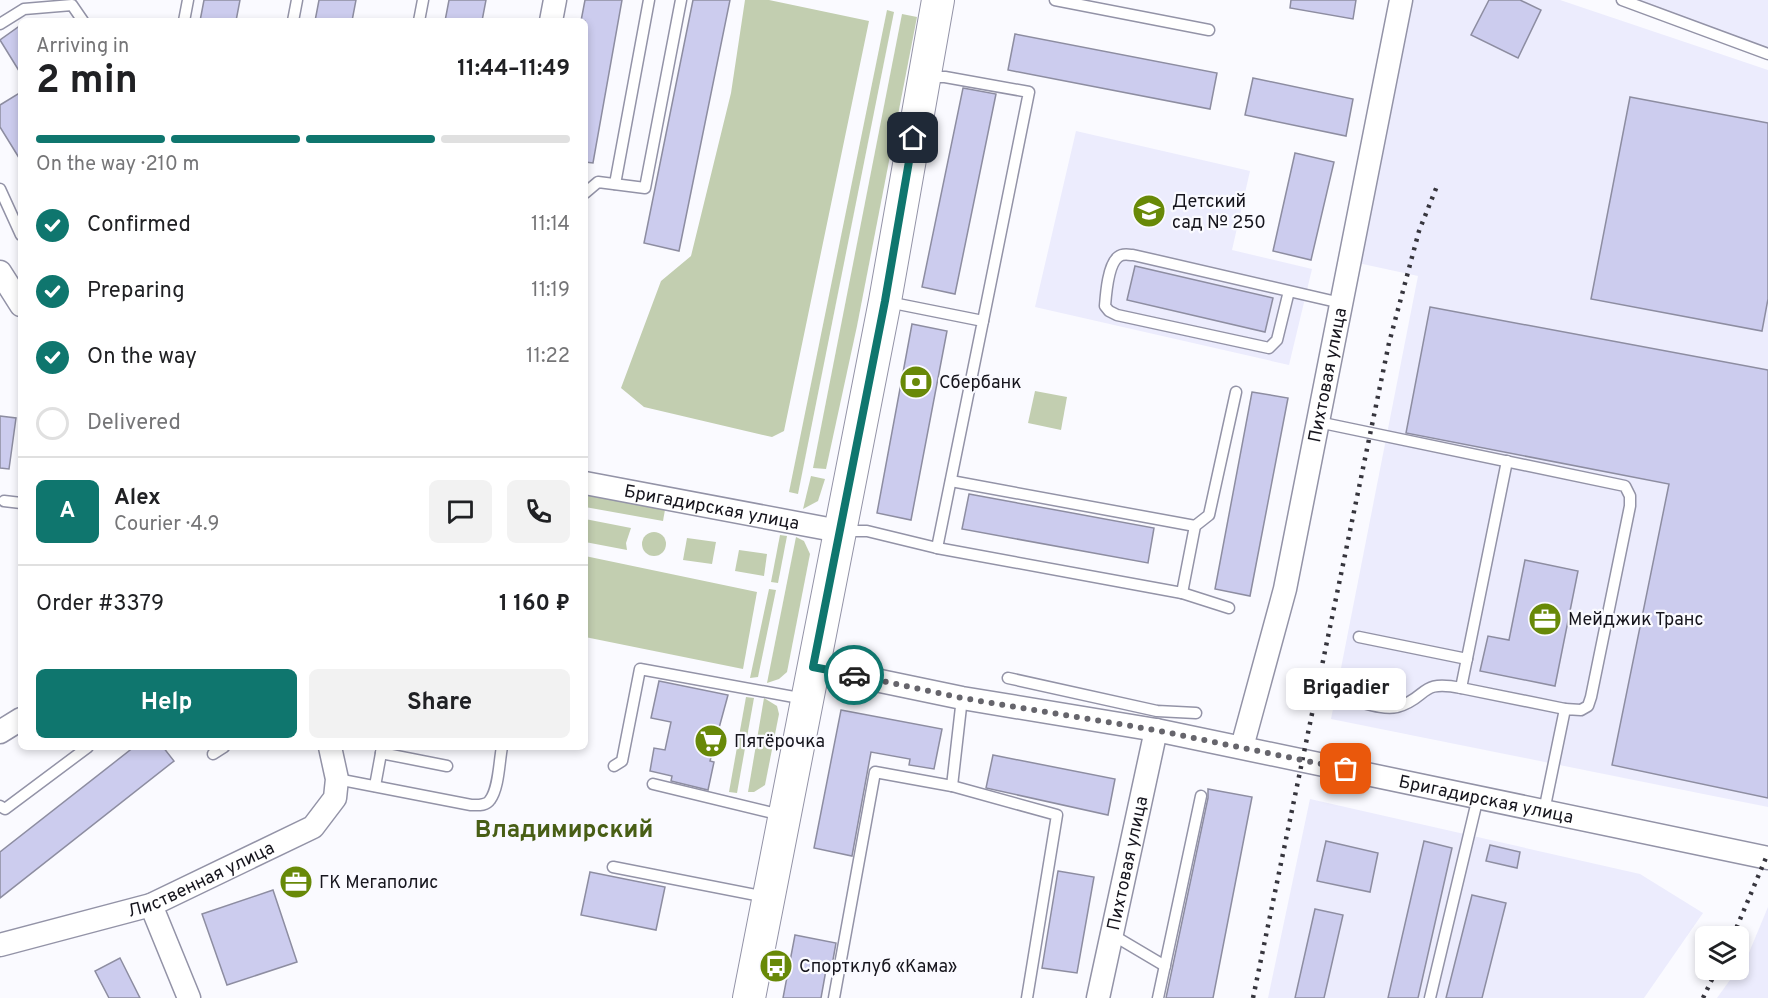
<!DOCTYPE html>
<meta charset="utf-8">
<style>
body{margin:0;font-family:Overpass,sans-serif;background:#f2f2f2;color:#202124;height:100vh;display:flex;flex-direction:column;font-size:22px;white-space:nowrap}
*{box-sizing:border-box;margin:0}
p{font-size:20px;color:#757577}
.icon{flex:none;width:33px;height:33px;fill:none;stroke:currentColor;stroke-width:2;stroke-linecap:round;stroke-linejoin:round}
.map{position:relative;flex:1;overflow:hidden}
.details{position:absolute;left:18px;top:18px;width:570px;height:732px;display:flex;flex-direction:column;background:#fff;border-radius:9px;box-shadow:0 3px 9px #0003}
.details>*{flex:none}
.fabs{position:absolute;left:1695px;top:926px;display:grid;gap:12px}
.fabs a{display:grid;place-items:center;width:54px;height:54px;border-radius:9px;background:#fff;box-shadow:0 3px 9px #0003;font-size:30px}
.pin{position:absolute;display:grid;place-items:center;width:51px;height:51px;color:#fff;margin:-26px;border-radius:12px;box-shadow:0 3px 9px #0006}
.courier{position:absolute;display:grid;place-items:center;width:60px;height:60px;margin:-30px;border:4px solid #0f766e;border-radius:50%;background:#fff;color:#222;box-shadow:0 2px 8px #0007}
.bubble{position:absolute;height:42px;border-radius:9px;background:#fff;box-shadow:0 3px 9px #0003;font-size:20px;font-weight:700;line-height:42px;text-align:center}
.head em{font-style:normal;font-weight:700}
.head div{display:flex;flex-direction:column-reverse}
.head{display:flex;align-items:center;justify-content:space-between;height:102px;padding:0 18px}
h1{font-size:39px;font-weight:700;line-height:45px}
.bar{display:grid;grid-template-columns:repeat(4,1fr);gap:9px 6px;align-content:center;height:72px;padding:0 18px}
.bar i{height:8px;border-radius:4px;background:#e0e0e0}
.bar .on{background:#0f766e}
.bar p{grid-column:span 4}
.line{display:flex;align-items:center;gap:15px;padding:0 18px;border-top:2px solid #e0e0e0}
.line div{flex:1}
.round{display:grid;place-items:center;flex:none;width:63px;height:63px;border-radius:9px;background:#f2f2f2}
ol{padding:0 18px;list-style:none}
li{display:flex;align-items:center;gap:18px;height:66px}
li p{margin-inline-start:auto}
li .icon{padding:6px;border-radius:50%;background:#0f766e;color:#fff;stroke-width:4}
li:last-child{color:#757577}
li i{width:33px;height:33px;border:3px solid #e0e0e0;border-radius:50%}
.cta{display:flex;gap:12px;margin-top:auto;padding:12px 18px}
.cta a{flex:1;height:69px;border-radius:9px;background:#0f766e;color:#fff;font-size:24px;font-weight:700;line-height:69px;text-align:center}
.cta a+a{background:#f2f2f2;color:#202124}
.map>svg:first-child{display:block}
.built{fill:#ececfd}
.green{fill:#c2ceb0}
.building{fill:#cce;stroke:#8d8da1;stroke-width:1.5}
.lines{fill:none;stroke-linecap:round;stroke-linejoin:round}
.lane-casing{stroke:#9393a7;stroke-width:13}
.street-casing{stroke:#9393a7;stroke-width:25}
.secondary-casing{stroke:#9393a7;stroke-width:34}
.lane{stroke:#fff;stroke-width:10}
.street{stroke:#fff;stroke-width:22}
.secondary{stroke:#fff;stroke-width:32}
.rail{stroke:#36353d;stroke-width:4.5;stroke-dasharray:3 6;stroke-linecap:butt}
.done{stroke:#66656c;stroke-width:6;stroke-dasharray:0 10.8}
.route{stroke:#0f766e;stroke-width:8}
.labels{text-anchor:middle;stroke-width:4.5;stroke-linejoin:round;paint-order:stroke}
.poi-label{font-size:18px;fill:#16151d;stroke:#fafaff;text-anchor:start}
.street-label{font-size:18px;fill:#16151d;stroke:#fafaff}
.district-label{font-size:24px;font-weight:bold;fill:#485e15;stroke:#fafaff}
</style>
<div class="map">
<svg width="1768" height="998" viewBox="0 0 1768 998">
<rect width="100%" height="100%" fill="#fafaff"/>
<g class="built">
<polygon points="1411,0 1560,0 1768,70 1768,807 1331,719 1418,276 1358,263"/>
<polygon points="1636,0 1768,0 1768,52"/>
<polygon points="1076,131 1250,171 1232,250 1312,269 1289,365 1035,307"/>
<polygon points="1310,799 1640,874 1703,913 1644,998 1268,998"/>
<polygon points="1768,907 1768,998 1717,998 1748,955"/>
</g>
<g class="green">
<polygon points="745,0 769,0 869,21 784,431 772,437 644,407 621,388 661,281 691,256 731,93"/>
<polygon points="887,10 894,12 798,494 789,492"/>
<polygon points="902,14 917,17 857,326 826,469 813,468"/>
<polygon points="1035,391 1067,397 1061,430 1028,423"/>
<polygon points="811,476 825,479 818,501 803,509"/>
<polygon points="585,489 666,504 663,521 585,507"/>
<polygon points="585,519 631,528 626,543 627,550 585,542"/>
<circle cx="654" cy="544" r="12"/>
<polygon points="780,535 787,536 778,583 771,582"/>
<polygon points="796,537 804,541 810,554 787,672 779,679 767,683"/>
<polygon points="687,538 716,542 712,564 683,560"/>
<polygon points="739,550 767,554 764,576 735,571"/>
<polygon points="585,556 757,592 743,669 585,637"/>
<polygon points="769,589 776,590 758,677 750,678"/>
<polygon points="746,697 754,698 737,793 729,792"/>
<polygon points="764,698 777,706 779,714 765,785 754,792 748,792"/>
</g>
<g class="building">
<polygon points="204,0 240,0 236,21 200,21"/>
<polygon points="319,0 356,0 352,21 315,21"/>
<polygon points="449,0 486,0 482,21 445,21"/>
<polygon points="585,0 622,0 593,163 585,162 585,21 581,21"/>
<polygon points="693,0 730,0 679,251 644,243"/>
<polygon points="1291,0 1356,0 1353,19 1290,8"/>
<polygon points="1489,0 1520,0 1541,10 1518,58 1471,35"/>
<polygon points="21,25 21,74 0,40"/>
<polygon points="1015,34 1217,73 1210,109 1008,70"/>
<polygon points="1253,78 1353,99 1346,136 1245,115"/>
<polygon points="963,88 996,94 955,294 922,287"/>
<polygon points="21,92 21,161 0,127 0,105"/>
<polygon points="1630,97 1768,123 1768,299 1762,331 1591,299"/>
<polygon points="1295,153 1334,162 1311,260 1273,251"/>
<polygon points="1135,266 1273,298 1265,332 1127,300"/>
<polygon points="1430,307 1768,370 1768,798 1612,765 1669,484 1406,433"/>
<polygon points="912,324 947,331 911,520 877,513"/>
<polygon points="1252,392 1288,398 1250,596 1215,589"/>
<polygon points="0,416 16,418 9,469 0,468"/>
<polygon points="969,494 1154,528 1148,563 962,529"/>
<polygon points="1525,560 1578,571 1555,686 1480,671 1488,636 1509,640"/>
<polygon points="659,681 728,695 710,761 714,762 708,790 671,781 672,776 650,771 654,748 665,750 671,722 651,718"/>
<polygon points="841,710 942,729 934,769 909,765 910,759 871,752 852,856 814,848"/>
<polygon points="134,747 163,747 174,761 0,898 0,852"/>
<polygon points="993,755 1115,779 1108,815 986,788"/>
<polygon points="1208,789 1252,797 1213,998 1166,998 1208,798"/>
<polygon points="1326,841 1378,853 1370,892 1317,881"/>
<polygon points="1424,841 1452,848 1418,998 1388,998"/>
<polygon points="1490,845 1520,852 1517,868 1486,861"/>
<polygon points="1058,871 1094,877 1077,973 1042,968"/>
<polygon points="590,872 665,887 656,930 581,915"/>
<polygon points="273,890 297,962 227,985 202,914"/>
<polygon points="1472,895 1506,903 1482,998 1446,998"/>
<polygon points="1315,909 1343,915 1324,998 1295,998"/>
<polygon points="795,935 836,943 831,971 826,970 821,998 783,998"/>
<polygon points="120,958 140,998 109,998 95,971"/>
</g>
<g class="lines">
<g class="lane-casing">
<g id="lane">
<polyline points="1055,0 1209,30"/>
<polyline points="1622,0 1768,54"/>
<polyline points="184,21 188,0"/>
<polyline points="293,21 297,0"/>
<polyline points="419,21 423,0"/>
<polyline points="0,24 24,9 72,5 83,21"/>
<polyline points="928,77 945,77 1029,92 983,321"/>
<polyline points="615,184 649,0"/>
<polyline points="0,189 21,235"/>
<polyline points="585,193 598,182 645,188 681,0"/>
<path d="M1289,291L1277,340L1269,348L1117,315L1109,311L1105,306C1106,293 1108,265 1118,257C1123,253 1127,255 1133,255L1341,303"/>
<polyline points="888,302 983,321 937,548"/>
<polyline points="1318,422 1625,486 1630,496 1630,506 1591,697 1588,706 1581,710 1565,709 1544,811"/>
<polyline points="1507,461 1461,688 1565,709"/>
<polyline points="951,481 1195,526"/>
<polyline points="4,501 21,503"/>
<polyline points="843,531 867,531 937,548 1182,593 1195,526 1209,515 1236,392"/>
<polyline points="1182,593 1229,608"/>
<polyline points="1359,637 1467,659"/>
<polyline points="1008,678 1157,711 1196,713"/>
<path d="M1351,700C1365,703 1383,710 1397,707C1429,698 1418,679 1461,688"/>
<polyline points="381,753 447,766"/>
<polyline points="213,754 224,747"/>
<polyline points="614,766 622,761 640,669 805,699"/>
<path d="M337,779L471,805C478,805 486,806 490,800C499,788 499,762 502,747"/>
<polyline points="653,784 781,815"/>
<polyline points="375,786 382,748"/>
<polyline points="952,786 962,698"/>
<polyline points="0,806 5,809 88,747"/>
<polyline points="613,867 766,897"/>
<polyline points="1111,934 1165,966"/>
<polyline points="834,998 875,772 952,786 1057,815 1027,998"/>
<polyline points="1158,998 1201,796"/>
<polyline points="1430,998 1478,797"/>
</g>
</g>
<g class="street-casing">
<g id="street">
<polyline points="551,21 555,0"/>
<polyline points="0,272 21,305"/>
<path id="s1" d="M585,483L839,531"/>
<path id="s2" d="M813,667L962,698L1156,730L1768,858"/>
<polyline points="0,732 21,719"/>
<path id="s3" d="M1242,747L1285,589L1401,0"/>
<polyline points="151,905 189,998"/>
<path id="s4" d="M0,945L151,905L313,827L335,798L337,779L330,747"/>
<path id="s5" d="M1098,998L1156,730"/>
</g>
</g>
<g class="secondary-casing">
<polyline id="secondary" points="749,998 885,301 938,0"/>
</g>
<use href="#lane" class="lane"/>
<use href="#street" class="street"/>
<use href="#secondary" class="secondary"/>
<g class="rail">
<polyline points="1733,936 1768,853"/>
<polyline points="1253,998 1389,343 1419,231 1437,186"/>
<polyline points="1703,998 1717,969"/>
</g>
</g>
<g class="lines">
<polyline class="done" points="854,675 962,698 1155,730 1346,769"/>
<polyline class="route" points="854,675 813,667 885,301 913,138"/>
</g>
<defs>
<g id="school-disc" transform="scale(1.725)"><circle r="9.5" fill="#688908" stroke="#fafaff"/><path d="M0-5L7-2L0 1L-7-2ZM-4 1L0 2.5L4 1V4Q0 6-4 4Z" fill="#fff"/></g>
<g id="bank-disc" transform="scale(1.725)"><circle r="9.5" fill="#688908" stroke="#fafaff"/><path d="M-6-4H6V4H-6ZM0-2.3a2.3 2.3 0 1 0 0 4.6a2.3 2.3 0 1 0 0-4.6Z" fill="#fff"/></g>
<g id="office-disc" transform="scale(1.725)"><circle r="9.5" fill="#688908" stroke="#fafaff"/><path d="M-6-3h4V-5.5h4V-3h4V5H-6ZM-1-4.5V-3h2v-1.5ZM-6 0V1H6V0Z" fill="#fff"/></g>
<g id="supermarket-disc" transform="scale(1.725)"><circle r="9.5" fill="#688908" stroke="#fafaff"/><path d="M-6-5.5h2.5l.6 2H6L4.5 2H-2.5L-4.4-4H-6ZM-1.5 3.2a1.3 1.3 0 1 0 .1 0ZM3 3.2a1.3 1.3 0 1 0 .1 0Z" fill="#fff"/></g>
<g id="bus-disc" transform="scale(1.725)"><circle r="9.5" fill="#688908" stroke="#fafaff"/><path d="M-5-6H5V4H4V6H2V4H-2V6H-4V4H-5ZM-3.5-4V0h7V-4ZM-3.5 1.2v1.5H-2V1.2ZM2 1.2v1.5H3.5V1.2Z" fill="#fff"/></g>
</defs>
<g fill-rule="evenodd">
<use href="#school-disc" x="1149" y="211"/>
<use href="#bank-disc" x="916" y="382"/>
<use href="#office-disc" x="1545" y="619"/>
<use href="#supermarket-disc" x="711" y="741"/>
<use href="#office-disc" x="296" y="882"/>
<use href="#bus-disc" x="776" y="966"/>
</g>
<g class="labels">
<g class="poi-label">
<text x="1172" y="207">Детский<tspan x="1172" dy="21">сад № 250</tspan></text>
<text x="939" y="388">Сбербанк</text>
<text x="1568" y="625">Мейджик Транс</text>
<text x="734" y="747">Пятёрочка</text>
<text x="319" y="888">ГК Мегаполис</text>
<text x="799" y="972">Спортклуб «Кама»</text>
</g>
<g class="street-label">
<text dy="6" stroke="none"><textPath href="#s3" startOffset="382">Пихтовая улица</textPath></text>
<text dy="6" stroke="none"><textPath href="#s1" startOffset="129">Бригадирская улица</textPath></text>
<text dy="6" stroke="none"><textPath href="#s2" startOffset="686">Бригадирская улица</textPath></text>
<text dy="6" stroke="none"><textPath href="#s5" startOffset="138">Пихтовая улица</textPath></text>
<text dy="6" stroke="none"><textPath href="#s4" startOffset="212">Лиственная улица</textPath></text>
</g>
<g class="district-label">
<text x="564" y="837">Владимирский</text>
</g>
</g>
</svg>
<div class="fabs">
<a><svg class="icon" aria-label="layers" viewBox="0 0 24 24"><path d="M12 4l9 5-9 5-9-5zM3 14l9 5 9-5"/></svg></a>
</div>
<div class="pin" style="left:1346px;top:769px;background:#ea580c"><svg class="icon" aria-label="bag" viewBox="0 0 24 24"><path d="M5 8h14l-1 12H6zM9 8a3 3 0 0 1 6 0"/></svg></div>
<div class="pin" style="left:913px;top:138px;background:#1f2937"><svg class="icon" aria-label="home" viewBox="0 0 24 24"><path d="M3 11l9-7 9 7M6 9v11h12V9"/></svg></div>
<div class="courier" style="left:854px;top:675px"><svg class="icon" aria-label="car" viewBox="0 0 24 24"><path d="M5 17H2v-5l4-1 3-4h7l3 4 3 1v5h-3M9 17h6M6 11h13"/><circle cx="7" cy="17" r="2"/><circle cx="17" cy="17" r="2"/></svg></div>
<div class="bubble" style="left:1286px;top:668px;width:120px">Brigadier</div>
<section class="details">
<div class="head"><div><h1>2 min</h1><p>Arriving in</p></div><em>11:44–11:49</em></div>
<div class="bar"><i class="on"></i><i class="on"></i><i class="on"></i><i></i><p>On the way · 210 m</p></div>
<ol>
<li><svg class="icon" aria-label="check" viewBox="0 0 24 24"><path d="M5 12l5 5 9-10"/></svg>Confirmed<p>11:14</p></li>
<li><svg class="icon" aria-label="check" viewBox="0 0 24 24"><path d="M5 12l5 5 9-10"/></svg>Preparing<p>11:19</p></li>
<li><svg class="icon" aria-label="check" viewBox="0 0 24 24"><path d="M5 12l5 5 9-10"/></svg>On the way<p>11:22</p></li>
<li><i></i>Delivered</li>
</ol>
<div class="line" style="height:108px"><b class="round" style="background:#0f766e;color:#fff">A</b><div><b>Alex</b><p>Courier · 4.9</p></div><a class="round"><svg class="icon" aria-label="chat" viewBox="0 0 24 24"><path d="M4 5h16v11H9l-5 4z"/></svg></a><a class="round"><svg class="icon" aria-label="phone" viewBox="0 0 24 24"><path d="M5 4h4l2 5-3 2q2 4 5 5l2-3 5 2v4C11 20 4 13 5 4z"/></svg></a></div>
<div class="line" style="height:78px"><div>Order #3379</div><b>1 160 ₽</b></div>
<div class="cta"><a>Help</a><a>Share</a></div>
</section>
</div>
